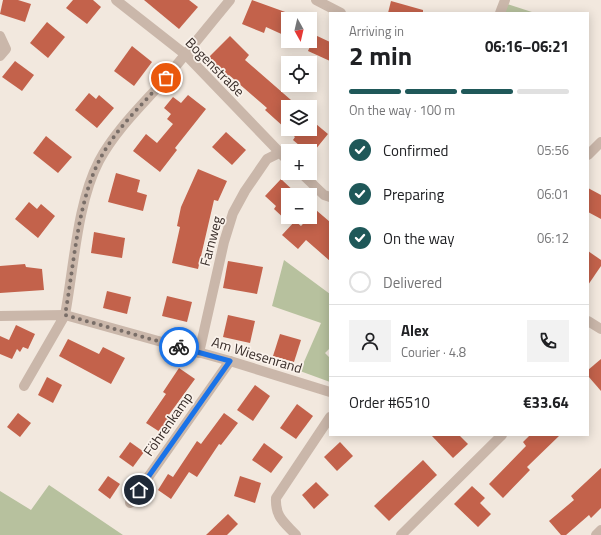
<!DOCTYPE html>
<meta charset="utf-8">
<style>
body{margin:0;font-family:"Titillium Web",sans-serif;background:#f2f2f2;color:#202124;height:100vh;display:flex;flex-direction:column;font-size:15px;white-space:nowrap}
*{box-sizing:border-box;margin:0}
p{font-size:13px;color:#757577}
.icon{flex:none;width:22px;height:22px;fill:none;stroke:currentColor;stroke-width:2;stroke-linecap:round;stroke-linejoin:round}
.map{position:relative;flex:1;overflow:hidden}
.panel{position:absolute;left:329px;top:12px;width:260px;height:424px;display:flex;flex-direction:column;background:#fff;border-radius:0px;box-shadow:0 2px 10px #0003}
.panel>*{flex:none}
.needle{width:26px;rotate:172deg}
.buttons{position:absolute;left:281px;top:12px;display:grid;gap:8px}
.buttons a{display:grid;place-items:center;width:36px;height:36px;border-radius:0px;background:#fff;box-shadow:0 2px 10px #0003;font-size:20px}
.pin{position:absolute;display:grid;place-items:center;width:34px;height:34px;color:#fff;margin:-17px;border:2px solid #fff;border-radius:50%;box-shadow:0 1px 4px #0007}
.courier{position:absolute;display:grid;place-items:center;width:40px;height:40px;margin:-20px;border:3px solid #1a73e8;border-radius:50%;background:#fff;color:#222;box-shadow:0 1px 5px #0007}
.head em{font-style:normal;font-weight:700}
.head div{display:flex;flex-direction:column-reverse}
.head{display:flex;align-items:center;justify-content:space-between;height:68px;padding:0 20px}
h1{font-size:26px;font-weight:700;line-height:30px}
.bar{display:grid;grid-template-columns:repeat(4,1fr);gap:6px 4px;align-content:center;height:48px;padding:0 20px}
.bar i{height:5px;border-radius:3px;background:#e0e0e0}
.bar .active{background:#1f5859}
.bar p{grid-column:span 4}
.line{display:flex;align-items:center;gap:10px;padding:0 20px;border-top:1px solid #e0e0e0}
.line div{flex:1}
.round{display:grid;place-items:center;flex:none;width:42px;height:42px;border-radius:0px;background:#f2f2f2}
ol{padding:0 20px;list-style:none}
li{display:flex;align-items:center;gap:12px;height:44px}
li p{margin-inline-start:auto}
li .icon{padding:4px;border-radius:50%;background:#1f5859;color:#fff;stroke-width:4}
li:last-child{color:#757577}
li i{width:22px;height:22px;border:2px solid #e0e0e0;border-radius:50%}
.map>svg:first-child{display:block}
.green{fill:#b7c19e}
.building{fill:#c3624b}
.lines{fill:none;stroke-linecap:round;stroke-linejoin:round}
.street{stroke:#cab7aa;stroke-width:10}
.done{stroke:#796e68;stroke-width:4;stroke-dasharray:0 7.2}
.route{stroke:#1a73e8;stroke-width:5}
.labels{text-anchor:middle;stroke-width:3.5;stroke-linejoin:round;paint-order:stroke}
.street-label{font-size:14px;fill:#382d29;stroke:#faf2eb}
</style>
<div class="map">
<svg width="601" height="535" viewBox="0 0 601 535">
<rect width="100%" height="100%" fill="#f2e8de"/>
<g class="green">
<polygon points="504,3 535,13 500,13"/>
<polygon points="284,260 330,294 330,348 325,353 330,358 330,382 300,371 321,323 272,306"/>
<polygon points="49,485 123,535 0,535 0,491 31,510"/>
</g>
<g class="building">
<polygon points="3,0 18,0 31,4 25,22 0,14"/>
<polygon points="73,0 93,0 101,7 87,24 66,8"/>
<polygon points="144,0 189,0 198,7 179,29"/>
<polygon points="252,0 288,13 288,37 266,27 264,33 242,24"/>
<polygon points="391,1 423,10 423,13 388,13"/>
<polygon points="47,22 65,37 48,58 30,43"/>
<polygon points="315,35 330,42 330,61 308,51"/>
<polygon points="230,36 249,55 245,60 299,107 288,107 288,129 310,129 310,119 328,134 311,155 310,151 306,151 293,140 295,137 265,110 267,108 229,75 227,78 207,59"/>
<polygon points="132,46 152,62 134,86 114,71"/>
<polygon points="15,61 34,75 22,91 2,77"/>
<polygon points="89,93 96,99 99,95 114,108 97,128 75,110"/>
<polygon points="188,95 206,109 175,148 177,150 160,172 133,151 146,134 157,143 173,124 167,119 171,114 164,108 173,97 181,103"/>
<polygon points="226,132 246,150 232,165 212,147"/>
<polygon points="46,136 72,157 58,173 33,153"/>
<polygon points="198,169 227,181 218,201 214,200 198,269 172,263 180,227 177,226 181,207"/>
<polygon points="116,173 140,180 137,192 147,195 143,211 108,202"/>
<polygon points="281,179 298,195 288,195 288,222 274,209 276,206 265,196"/>
<polygon points="588,188 601,195 601,219 588,212"/>
<polygon points="29,202 37,209 41,204 55,216 38,238 15,219"/>
<polygon points="316,210 330,222 330,261 306,240 298,249 282,235 295,221 301,226"/>
<polygon points="94,232 125,238 122,258 91,253"/>
<polygon points="588,251 601,260 601,266 588,285"/>
<polygon points="228,261 263,267 257,294 223,288"/>
<polygon points="25,264 26,267 42,269 44,290 0,293 0,266"/>
<polygon points="107,291 131,297 127,314 103,308"/>
<polygon points="167,296 192,302 187,322 162,316"/>
<polygon points="228,315 255,321 250,343 223,337"/>
<polygon points="16,325 35,334 28,349 23,347 20,352 17,349 12,359 0,354 0,336 9,340"/>
<polygon points="280,334 301,340 294,362 273,356"/>
<polygon points="68,339 99,354 103,347 125,358 111,384 59,356"/>
<polygon points="601,359 601,391 588,376 588,370"/>
<polygon points="179,368 195,379 168,416 171,417 160,432 146,423 166,394 163,392"/>
<polygon points="47,377 62,385 53,403 38,395"/>
<polygon points="255,385 270,396 253,421 237,410"/>
<polygon points="297,404 313,416 296,439 280,428"/>
<polygon points="18,413 31,423 20,437 7,427"/>
<polygon points="224,413 238,423 221,445 219,444 197,477 189,472 171,499 158,490 168,474 173,477 197,441 201,444"/>
<polygon points="431,435 459,435 468,444 453,458"/>
<polygon points="530,435 560,435 527,467 530,470 503,498 489,484 526,446 523,442"/>
<polygon points="130,442 144,452 133,467 119,457"/>
<polygon points="340,442 353,456 337,471 324,457"/>
<polygon points="264,443 283,457 271,473 252,460"/>
<polygon points="423,460 437,475 389,521 374,506"/>
<polygon points="601,468 601,508 591,518 589,515 566,535 561,535 549,521 574,500 571,496"/>
<polygon points="108,476 120,484 110,499 98,490"/>
<polygon points="240,476 261,483 255,503 234,496"/>
<polygon points="316,482 329,495 314,509 302,495"/>
<polygon points="472,486 485,498 480,503 491,514 478,527 454,504"/>
<polygon points="228,514 238,524 227,535 206,535"/>
</g>
<g class="lines">
<g class="street">
<polyline points="116,0 186,55 288,161"/>
<path d="M230,0C206,29 183,58 158,87C137,110 114,133 99,161C77,203 74,267 65,315L230,361L330,392"/>
<polyline points="316,0 341,13"/>
<polyline points="500,13 505,0"/>
<polyline points="0,36 6,49 0,56"/>
<polyline points="588,155 601,142"/>
<polyline points="301,173 324,195 330,197"/>
<polyline points="0,316 65,315 24,386"/>
<polyline points="588,321 601,329"/>
<polyline points="199,353 224,242 233,213 245,191 267,159 279,153"/>
<polyline points="130,503 230,361"/>
<path d="M296,535C284,522 275,517 276,498L330,417"/>
<polyline points="401,535 502,435"/>
<polyline points="596,535 601,530"/>
</g>
</g>
<g class="lines">
<path class="done" d="M166,78C143,104 115,129 99,161C77,205 74,266 65,315L179,347"/>
<polyline class="route" points="139,490 230,361 179,347"/>
</g>
<g class="labels">
<g class="street-label">
<text transform="translate(215 67) rotate(45)" y="5">Bogenstraße</text>
<text transform="translate(211 241) rotate(-75)" y="5">Farnweg</text>
<text transform="translate(257 355) rotate(17)" y="5">Am Wiesenrand</text>
<text transform="translate(168 424) rotate(-55)" y="5">Föhrenkamp</text>
</g>
</g>
</svg>
<div class="buttons">
<a><svg class="needle" viewBox="-14 -14 28 28"><path d="M0-13l5 13h-10z" fill="#e53935"/><path d="M0 13l5-13h-10z" fill="#757577"/></svg></a>
<a><svg class="icon" aria-label="locate" viewBox="0 0 24 24"><circle cx="12" cy="12" r="6"/><path d="M12 2v4M12 18v4M2 12h4M18 12h4"/></svg></a>
<a><svg class="icon" aria-label="layers" viewBox="0 0 24 24"><path d="M12 4l9 5-9 5-9-5zM3 14l9 5 9-5"/></svg></a>
<a>+</a>
<a>−</a>
</div>
<div class="pin" style="left:166px;top:78px;background:#ea580c"><svg class="icon" aria-label="bag" viewBox="0 0 24 24"><path d="M5 8h14l-1 12H6zM9 8a3 3 0 0 1 6 0"/></svg></div>
<div class="pin" style="left:139px;top:490px;background:#1f2937"><svg class="icon" aria-label="home" viewBox="0 0 24 24"><path d="M3 11l9-7 9 7M6 9v11h12V9"/></svg></div>
<div class="courier" style="left:179px;top:347px"><svg class="icon" aria-label="bike" viewBox="0 0 24 24"><circle cx="6" cy="16" r="4"/><circle cx="18" cy="16" r="4"/><path d="M6 16l4-8h5l3 8M10 8l3 8H6M13 5h3"/></svg></div>
<section class="panel">
<div class="head"><div><h1>2 min</h1><p>Arriving in</p></div><em>06:16–06:21</em></div>
<div class="bar"><i class="active"></i><i class="active"></i><i class="active"></i><i></i><p>On the way · 100 m</p></div>
<ol>
<li><svg class="icon" aria-label="check" viewBox="0 0 24 24"><path d="M5 12l5 5 9-10"/></svg>Confirmed<p>05:56</p></li>
<li><svg class="icon" aria-label="check" viewBox="0 0 24 24"><path d="M5 12l5 5 9-10"/></svg>Preparing<p>06:01</p></li>
<li><svg class="icon" aria-label="check" viewBox="0 0 24 24"><path d="M5 12l5 5 9-10"/></svg>On the way<p>06:12</p></li>
<li><i></i>Delivered</li>
</ol>
<div class="line" style="height:72px"><a class="round"><svg class="icon" aria-label="person" viewBox="0 0 24 24"><circle cx="12" cy="8" r="4"/><path d="M4 21q1-7 8-7t8 7"/></svg></a><div><b>Alex</b><p>Courier · 4.8</p></div><a class="round"><svg class="icon" aria-label="phone" viewBox="0 0 24 24"><path d="M5 4h4l2 5-3 2q2 4 5 5l2-3 5 2v4C11 20 4 13 5 4z"/></svg></a></div>
<div class="line" style="height:52px"><div>Order #6510</div><b>€33.64</b></div>
</section>
</div>
